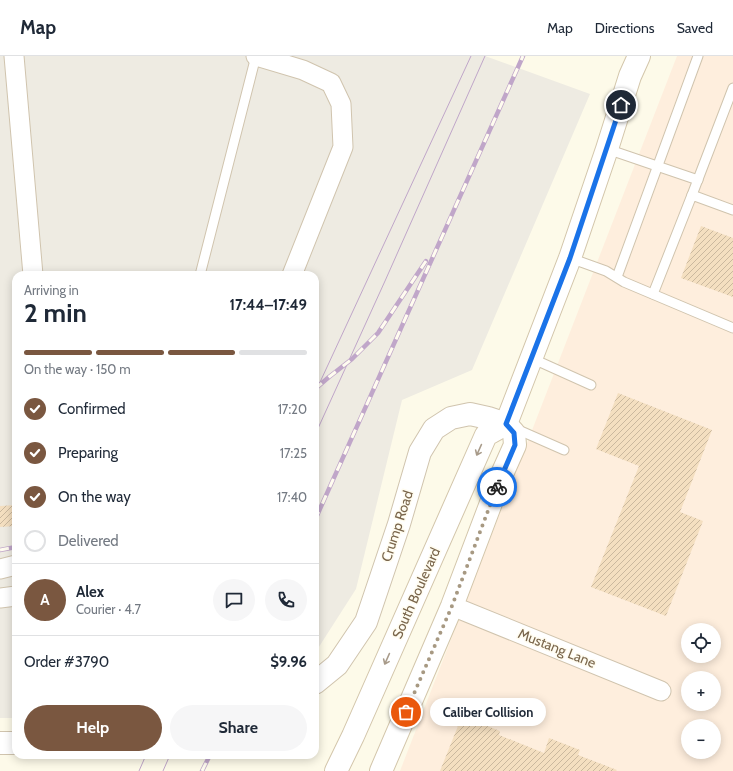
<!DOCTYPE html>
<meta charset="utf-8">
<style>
body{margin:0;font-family:Cabin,sans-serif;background:#f6f6f7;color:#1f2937;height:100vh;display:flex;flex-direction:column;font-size:15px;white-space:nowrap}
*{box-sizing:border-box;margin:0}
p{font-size:13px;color:#747a83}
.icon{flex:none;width:22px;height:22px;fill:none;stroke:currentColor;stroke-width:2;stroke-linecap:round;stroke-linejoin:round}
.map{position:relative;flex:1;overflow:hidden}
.sheet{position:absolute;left:12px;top:215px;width:307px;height:488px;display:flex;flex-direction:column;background:#fff;border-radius:12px;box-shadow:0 2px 10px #0003}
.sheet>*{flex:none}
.tools{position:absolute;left:681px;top:567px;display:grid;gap:8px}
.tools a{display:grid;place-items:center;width:40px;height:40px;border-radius:50%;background:#fff;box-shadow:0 2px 10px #0003;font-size:20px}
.pin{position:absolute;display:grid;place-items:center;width:34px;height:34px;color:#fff;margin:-17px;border:2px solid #fff;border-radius:50%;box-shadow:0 1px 4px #0007}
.courier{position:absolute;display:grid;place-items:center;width:40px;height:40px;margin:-20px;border:3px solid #1a73e8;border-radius:50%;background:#fff;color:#222;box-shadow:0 1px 5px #0007}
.bubble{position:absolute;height:28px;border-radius:14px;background:#fff;box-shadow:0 2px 10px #0003;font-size:13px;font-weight:700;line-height:28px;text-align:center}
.summary em{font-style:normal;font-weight:700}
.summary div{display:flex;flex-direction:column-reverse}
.summary{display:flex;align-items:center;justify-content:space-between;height:68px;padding:0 12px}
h1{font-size:26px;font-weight:700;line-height:30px}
.bar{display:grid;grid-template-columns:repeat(4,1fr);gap:6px 4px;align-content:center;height:48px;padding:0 12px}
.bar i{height:5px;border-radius:3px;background:#e0e1e3}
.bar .on{background:#7a5740}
.bar p{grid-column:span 4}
.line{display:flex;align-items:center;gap:10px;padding:0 12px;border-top:1px solid #e0e1e3}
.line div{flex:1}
.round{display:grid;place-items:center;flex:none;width:42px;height:42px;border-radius:21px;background:#f6f6f7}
ol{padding:0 12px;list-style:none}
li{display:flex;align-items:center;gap:12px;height:44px}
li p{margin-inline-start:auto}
li .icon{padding:4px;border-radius:50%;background:#7a5740;color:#fff;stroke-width:4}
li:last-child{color:#747a83}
li i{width:22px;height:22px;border:2px solid #e0e1e3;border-radius:50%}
.button{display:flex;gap:8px;margin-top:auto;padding:8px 12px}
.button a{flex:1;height:46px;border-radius:24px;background:#7a5740;color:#fff;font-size:16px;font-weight:700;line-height:46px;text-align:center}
.button a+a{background:#f6f6f7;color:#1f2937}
header{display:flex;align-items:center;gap:24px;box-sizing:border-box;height:56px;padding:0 20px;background:#fff;border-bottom:1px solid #e0e1e3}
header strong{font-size:19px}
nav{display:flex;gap:22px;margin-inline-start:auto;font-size:14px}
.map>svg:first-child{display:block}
.commercial{fill:#feeedd;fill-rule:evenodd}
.industrial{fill:#eeebe2}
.building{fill:url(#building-hatch)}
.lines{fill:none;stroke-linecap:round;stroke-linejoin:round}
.service-casing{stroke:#d0c4ae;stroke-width:11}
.minor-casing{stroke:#d0c4ae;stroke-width:21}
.tertiary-casing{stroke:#d0c4ae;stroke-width:24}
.secondary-casing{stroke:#d3c6ab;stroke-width:24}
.service{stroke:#fff;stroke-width:9}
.minor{stroke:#fff;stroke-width:19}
.tertiary{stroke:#fff;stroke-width:22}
.secondary{stroke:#fff;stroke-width:22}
.tram{stroke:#c0a6c9;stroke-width:1}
.rail-casing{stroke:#c0a6c9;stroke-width:4.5}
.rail{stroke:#fffcf0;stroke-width:3;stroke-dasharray:9;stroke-linecap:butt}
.oneway{stroke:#a89b8a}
.done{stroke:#a79982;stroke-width:4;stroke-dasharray:0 7.2}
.route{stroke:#1a73e8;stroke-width:5}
.labels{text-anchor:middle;stroke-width:3;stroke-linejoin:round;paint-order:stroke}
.street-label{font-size:14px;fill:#79654b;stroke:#fffcf0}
</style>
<header>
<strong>Map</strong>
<nav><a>Map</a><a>Directions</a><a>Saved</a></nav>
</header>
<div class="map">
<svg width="733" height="715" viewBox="0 0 733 715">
<defs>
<pattern id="building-hatch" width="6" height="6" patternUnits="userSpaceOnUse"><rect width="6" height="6" fill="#f4dfc0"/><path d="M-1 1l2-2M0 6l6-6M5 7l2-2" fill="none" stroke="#cab89e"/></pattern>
</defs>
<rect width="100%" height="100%" fill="#fdfae9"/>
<path class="commercial" d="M677,0H733V715H400ZM688,574H714V600H688ZM688,622H714V648H688ZM688,670H714V696H688Z"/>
<polygon class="industrial" points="0,0 485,0 590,38 472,314 402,344 356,533 315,597 315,219 16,219 16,662 0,662"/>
<g class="building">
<polygon points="701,170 733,182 733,241 681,222"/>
<polygon points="618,337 712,374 680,456 703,465 666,560 591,531 639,410 596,393"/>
<polygon points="16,449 16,470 0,471 0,450"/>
<polygon points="462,660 500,675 499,679 544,697 549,682 580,694 578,699 617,714 616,715 440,715"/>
</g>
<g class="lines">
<g class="service-casing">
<g id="service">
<polyline points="607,93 698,124"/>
<polyline points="692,139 733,32"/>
<polyline points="570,202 606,215 624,226 733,272"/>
<polyline points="200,219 256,0"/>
<polyline points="617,221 698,0"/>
<polyline points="653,238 692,139 733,154"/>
<polyline points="531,302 591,329"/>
<polyline points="514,372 564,394"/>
</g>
</g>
<g class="minor-casing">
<g id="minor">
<polyline points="14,0 33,219"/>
<polyline points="256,0 303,14 331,27 341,48 343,91 292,219"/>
<polyline points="0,513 16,509"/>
<polyline points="0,542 16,540"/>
<polyline points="452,550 661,635"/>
</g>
</g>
<g class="tertiary-casing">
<g id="tertiary">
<polyline points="315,627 337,609 366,566 399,468 420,396 434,373 451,362 470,358 488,362 506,368"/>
<polyline points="0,687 16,687"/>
</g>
</g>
<g class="secondary-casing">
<g id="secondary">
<polyline points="336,715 353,680 486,379 506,368 570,202 607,93 630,20 639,0"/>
<polyline points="381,715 452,550 502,418 515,389 514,377 506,368"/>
</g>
</g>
<use href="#service" class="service"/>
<use href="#minor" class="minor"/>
<use href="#tertiary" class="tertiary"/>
<use href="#secondary" class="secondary"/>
<g class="tram">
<polyline points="315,337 471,0"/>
<polyline points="315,379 385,225 485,0"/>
<polyline points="139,715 146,699"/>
<polyline points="163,715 170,699"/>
</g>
<g class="rail-casing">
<g id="rail">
<polyline points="315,333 329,321 352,303 378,277 426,205"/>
<polyline points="315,464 523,0"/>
<polyline points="0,494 16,491"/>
<polyline points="202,715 210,699"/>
</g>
</g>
<use href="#rail" class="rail"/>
</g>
<defs><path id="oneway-shaft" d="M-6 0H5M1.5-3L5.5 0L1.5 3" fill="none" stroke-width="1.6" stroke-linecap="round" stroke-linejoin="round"/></defs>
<g class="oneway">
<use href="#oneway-shaft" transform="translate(479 394) rotate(114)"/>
<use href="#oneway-shaft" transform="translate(387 603) rotate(114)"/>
</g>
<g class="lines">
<polyline class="done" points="406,656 452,550 497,431"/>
<polyline class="route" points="497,431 515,389 514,377 506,368 570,202 621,49"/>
</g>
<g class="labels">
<g class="street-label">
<text transform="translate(397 470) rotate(-72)" y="5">Crump Road</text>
<text transform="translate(416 537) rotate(-66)" y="5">South Boulevard</text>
<text transform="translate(557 592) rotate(22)" y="5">Mustang Lane</text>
</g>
</g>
</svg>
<div class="tools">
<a><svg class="icon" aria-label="locate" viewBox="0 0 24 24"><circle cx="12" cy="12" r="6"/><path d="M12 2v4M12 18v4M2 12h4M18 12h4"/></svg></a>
<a>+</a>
<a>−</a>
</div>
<div class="pin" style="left:406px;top:656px;background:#ea580c"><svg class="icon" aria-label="bag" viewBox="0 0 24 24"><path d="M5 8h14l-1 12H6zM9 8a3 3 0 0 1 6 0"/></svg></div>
<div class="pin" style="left:621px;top:49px;background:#1f2937"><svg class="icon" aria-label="home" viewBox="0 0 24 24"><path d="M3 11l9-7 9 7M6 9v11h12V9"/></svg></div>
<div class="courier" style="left:497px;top:431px"><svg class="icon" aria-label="bike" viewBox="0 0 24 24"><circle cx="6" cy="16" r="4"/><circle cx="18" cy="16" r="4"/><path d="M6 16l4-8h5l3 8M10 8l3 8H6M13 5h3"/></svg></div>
<div class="bubble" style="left:430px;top:642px;width:116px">Caliber Collision</div>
<section class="sheet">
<div class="summary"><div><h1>2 min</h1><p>Arriving in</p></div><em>17:44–17:49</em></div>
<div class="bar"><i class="on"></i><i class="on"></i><i class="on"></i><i></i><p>On the way · 150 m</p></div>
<ol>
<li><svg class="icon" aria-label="check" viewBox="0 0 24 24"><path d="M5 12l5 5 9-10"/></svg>Confirmed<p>17:20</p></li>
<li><svg class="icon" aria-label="check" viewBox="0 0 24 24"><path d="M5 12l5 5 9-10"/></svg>Preparing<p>17:25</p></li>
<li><svg class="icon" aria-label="check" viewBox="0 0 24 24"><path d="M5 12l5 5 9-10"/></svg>On the way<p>17:40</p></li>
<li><i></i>Delivered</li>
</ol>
<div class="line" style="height:72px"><b class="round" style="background:#7a5740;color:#fff">A</b><div><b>Alex</b><p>Courier · 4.7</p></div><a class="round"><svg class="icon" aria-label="chat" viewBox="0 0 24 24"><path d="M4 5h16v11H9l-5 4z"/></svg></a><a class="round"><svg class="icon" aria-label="phone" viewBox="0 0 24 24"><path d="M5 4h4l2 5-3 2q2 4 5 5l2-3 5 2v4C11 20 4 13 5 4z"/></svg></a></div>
<div class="line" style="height:52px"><div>Order #3790</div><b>$9.96</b></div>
<div class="button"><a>Help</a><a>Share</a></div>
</section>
</div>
